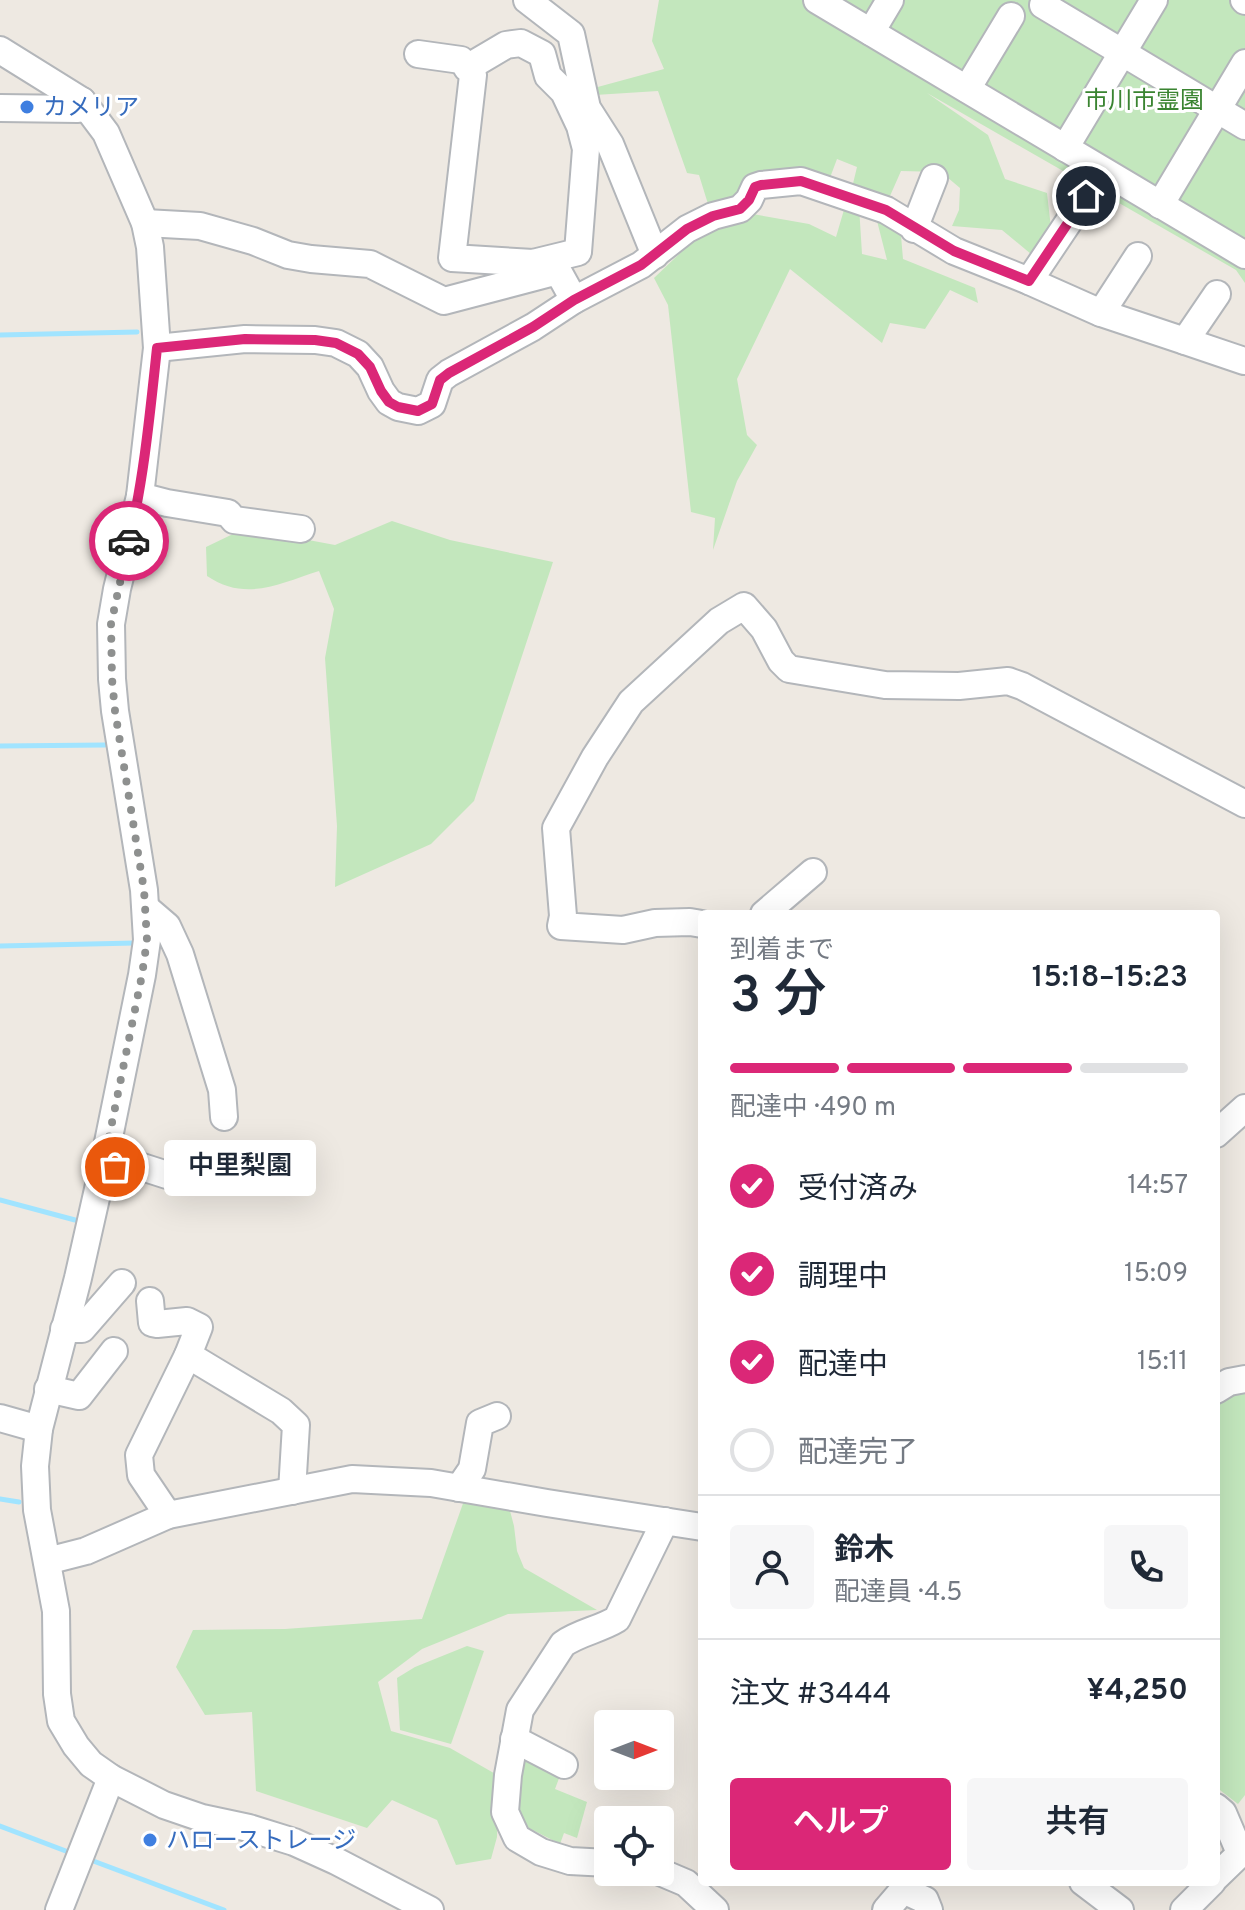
<!DOCTYPE html>
<html lang="ja">
<meta charset="utf-8">
<style>
body{margin:0;font-family:Overpass,"Noto Sans JP",sans-serif;background:#f6f6f7;color:#1f2937;height:100vh;display:flex;flex-direction:column;font-size:30px;white-space:nowrap}
*{box-sizing:border-box;margin:0}
p{font-size:26px;color:#747a83}
.icon{flex:none;width:44px;height:44px;fill:none;stroke:currentColor;stroke-width:2;stroke-linecap:round;stroke-linejoin:round}
.map{position:relative;flex:1;overflow:hidden}
.drawer{position:absolute;left:698px;top:910px;width:522px;height:976px;display:flex;flex-direction:column;background:#fff;border-radius:8px;box-shadow:0 8px 32px #0002}
.drawer>*{flex:none}
.needle{width:52px;rotate:90deg}
.buttons{position:absolute;left:594px;top:1710px;display:grid;gap:16px}
.buttons a{display:grid;place-items:center;width:80px;height:80px;border-radius:8px;background:#fff;box-shadow:0 8px 32px #0002;font-size:40px}
.pin{position:absolute;display:grid;place-items:center;width:68px;height:68px;color:#fff;margin:-34px;border:4px solid #fff;border-radius:50%;box-shadow:0 2px 8px #0007}
.courier{position:absolute;display:grid;place-items:center;width:80px;height:80px;margin:-40px;border:6px solid #db2777;border-radius:50%;background:#fff;color:#222;box-shadow:0 2px 10px #0007}
.bubble{position:absolute;height:56px;border-radius:8px;background:#fff;box-shadow:0 8px 32px #0002;font-size:26px;font-weight:600;line-height:56px;text-align:center}
.summary em{font-style:normal;font-weight:600}
.summary div{display:flex;flex-direction:column-reverse}
.summary{display:flex;align-items:center;justify-content:space-between;height:136px;padding:0 32px}
h1{font-size:52px;font-weight:600;line-height:60px}
.bar{display:grid;grid-template-columns:repeat(4,1fr);gap:12px 8px;align-content:center;height:96px;padding:0 32px}
.bar i{height:10px;border-radius:6px;background:#e0e1e3}
.bar .active{background:#db2777}
.bar p{grid-column:span 4}
.line{display:flex;align-items:center;gap:20px;padding:0 32px;border-top:2px solid #e0e1e3}
.line div{flex:1}
.round{display:grid;place-items:center;flex:none;width:84px;height:84px;border-radius:8px;background:#f6f6f7}
ol{padding:0 32px;list-style:none}
li{display:flex;align-items:center;gap:24px;height:88px}
li p{margin-inline-start:auto}
li .icon{padding:8px;border-radius:50%;background:#db2777;color:#fff;stroke-width:4}
li:last-child{color:#747a83}
li i{width:44px;height:44px;border:4px solid #e0e1e3;border-radius:50%}
.cta{display:flex;gap:16px;margin-top:auto;padding:16px 32px}
.cta a{flex:1;height:92px;border-radius:8px;background:#db2777;color:#fff;font-size:32px;font-weight:600;line-height:92px;text-align:center}
.cta a+a{background:#f6f6f7;color:#1f2937}
.map>svg:first-child{display:block}
.green{fill:#c3e7bd}
.lines{fill:none;stroke-linecap:round;stroke-linejoin:round}
.stream{stroke:#a1e4ff;stroke-width:5}
.minor-casing{stroke:#b3b6ba;stroke-width:30}
.minor{stroke:#fff;stroke-width:26}
.done{stroke:#8e908f;stroke-width:8;stroke-dasharray:0 14.4}
.route{stroke:#db2777;stroke-width:10}
.shop-dot{fill:#3f7fe0;stroke:#fff;stroke-width:3}
.labels{text-anchor:middle;stroke-width:6;stroke-linejoin:round;paint-order:stroke}
.park-label{font-size:24px;fill:#3a8431;stroke:#fff}
.shop-label{font-size:24px;fill:#366cbe;stroke:#fff;text-anchor:start}
</style>
<div class="map">
<svg width="1245" height="1910" viewBox="0 0 1245 1910">
<rect width="100%" height="100%" fill="#eee9e2"/>
<g class="green">
<polygon points="659,0 1245,0 1245,283 1236,270 927,93 988,135 1005,179 1047,193 1052,237 1037,259 1002,230 952,226 959,210 960,188 941,172 901,171 886,205 851,192 857,167 837,159 828,183 708,204 699,175 687,173 658,91 595,95 594,88 664,69 652,41"/>
<polygon points="846,203 859,206 862,254 887,260 876,217 900,224 903,259 975,288 978,303 950,290 925,329 890,323 882,343 790,269 737,379 747,435 757,445 737,481 713,550 715,518 691,512 668,305 654,278 697,237 747,213 809,224 836,237"/>
<path d="M392,521L450,540L553,562L474,801L431,844L335,887L337,826L325,658L334,609L319,571C278,584 246,602 207,576L206,547L233,534L255,530L335,545Z"/>
<polygon points="1245,1389 1245,1795 1238,1804 1216,1787 1216,1397"/>
<polygon points="466,1495 509,1507 514,1526 517,1551 524,1568 597,1610 508,1614 422,1649 378,1682 391,1731 450,1748 499,1776 497,1837 491,1859 456,1865 437,1820 392,1800 367,1828 256,1791 252,1712 205,1715 176,1667 193,1630 285,1629 422,1619"/>
<polygon points="467,1646 484,1651 451,1744 400,1730 397,1678 415,1667"/>
<polygon points="517,1759 561,1773 555,1789 587,1802 577,1838 564,1833 560,1844 523,1825 511,1787"/>
</g>
<g class="lines">
<g class="stream">
<polyline points="0,335 137,332"/>
<polyline points="0,746 105,745"/>
<polyline points="0,946 135,943"/>
<polyline points="0,1200 75,1220"/>
<polyline points="0,1499 19,1502"/>
<polyline points="0,1826 71,1853"/>
<polyline points="88,1859 224,1910"/>
</g>
<g class="minor-casing">
<g id="minor">
<polyline points="527,0 571,34 587,108 610,144 655,255"/>
<polyline points="817,0 1245,255"/>
<polyline points="1244,0 1245,1"/>
<polyline points="1043,5 1245,126"/>
<polyline points="871,32 890,0"/>
<polyline points="0,50 82,101 106,133 145,223 150,247 157,348 140,496 117,589 111,624 112,679 115,711 144,890 147,940 142,975 103,1167 78,1278 39,1429 35,1466 37,1510 56,1611 57,1694 61,1721 76,1746 91,1764 111,1778 164,1805 202,1818 249,1828 294,1842 336,1861 430,1910"/>
<polyline points="418,54 461,60 473,75 452,258 533,263 578,252 586,149 580,126 564,92 548,76 542,54 521,43 506,45 467,68"/>
<polyline points="967,89 1011,16"/>
<polyline points="0,108 78,109 82,101"/>
<polyline points="1065,148 1154,0"/>
<polyline points="1160,205 1245,63"/>
<polyline points="145,223 200,226 253,241 288,255 311,259 370,264 444,301 558,271 574,300 641,265 687,229 713,216 740,209 749,200 755,187 761,185 801,181 886,210 954,251 1029,281 1101,313 1185,341 1217,294"/>
<polyline points="914,229 934,178"/>
<polyline points="1029,281 1086,196"/>
<polyline points="1101,313 1138,256"/>
<polyline points="1185,341 1244,361"/>
<polyline points="157,348 245,339 315,340 336,343 358,354 370,367 381,391 389,402 398,407 418,411 432,404 440,380 449,373 533,327 574,300"/>
<polyline points="140,496 167,503 228,513 234,520 301,529"/>
<polyline points="146,908 167,926 180,954 222,1090 224,1117"/>
<polyline points="764,914 813,872"/>
<polyline points="702,924 690,922 655,923 623,930 561,926 563,916 556,828 595,757 631,702 719,621 744,606 764,629 781,661 789,669 885,685 959,686 1008,681 1022,686 1245,804"/>
<polyline points="1216,1134 1245,1108"/>
<polyline points="103,1167 139,1166 167,1175"/>
<polyline points="150,1301 152,1323 157,1324 187,1321 199,1327 188,1355 139,1455 141,1475 168,1515"/>
<polyline points="64,1329 82,1329 122,1283"/>
<polyline points="188,1355 281,1411 296,1425 292,1491"/>
<polyline points="48,1389 79,1396 114,1351"/>
<polyline points="1216,1390 1229,1382 1245,1379"/>
<polyline points="0,1418 39,1429"/>
<polyline points="459,1488 472,1469 480,1423 497,1416"/>
<polyline points="47,1561 86,1551 168,1515 352,1479 431,1483 547,1503 702,1527"/>
<polyline points="514,1739 564,1765"/>
<polyline points="1216,1807 1223,1813 1240,1853"/>
<path d="M608,1863L570,1861L541,1852L517,1838L505,1812L508,1775L520,1710L563,1644C580,1632 599,1630 617,1619L665,1521"/>
<polyline points="660,1872 686,1883 715,1910"/>
<polyline points="1216,1877 1245,1849"/>
<polyline points="1083,1882 1120,1910"/>
<polyline points="903,1890 925,1900 929,1910"/>
<polyline points="59,1910 111,1778"/>
<polyline points="886,1910 910,1882"/>
<polyline points="1184,1910 1212,1882"/>
</g>
</g>
<use href="#minor" class="minor"/>
</g>
<g class="lines">
<polyline class="done" points="115,1167 103,1167 142,975 147,940 144,890 115,711 112,679 111,624 129,541"/>
<path class="route" d="M129,541C144,478 150,413 157,348L245,339L315,340L336,343L358,354L370,367L381,391L389,402L398,407L418,411L432,404L440,380L449,373L533,327L574,300L641,265L687,229L713,216L740,209L749,200L755,187L761,185L801,181L886,210L954,251L1029,281L1086,196"/>
</g>
<g class="shop-dot">
<circle cx="27" cy="107" r="8"/>
<circle cx="150" cy="1840" r="8"/>
</g>
<g class="labels">
<g class="park-label">
<text x="1144" y="108">市川市霊園</text>
</g>
<g class="shop-label">
<text x="43" y="115">カメリア</text>
<text x="166" y="1848">ハローストレージ</text>
</g>
</g>
</svg>
<div class="buttons">
<a><svg class="needle" viewBox="-14 -14 28 28"><path d="M0-13l5 13h-10z" fill="#e53935"/><path d="M0 13l5-13h-10z" fill="#747a83"/></svg></a>
<a><svg class="icon" aria-label="locate" viewBox="0 0 24 24"><circle cx="12" cy="12" r="6"/><path d="M12 2v4M12 18v4M2 12h4M18 12h4"/></svg></a>
</div>
<div class="pin" style="left:115px;top:1167px;background:#ea580c"><svg class="icon" aria-label="bag" viewBox="0 0 24 24"><path d="M5 8h14l-1 12H6zM9 8a3 3 0 0 1 6 0"/></svg></div>
<div class="pin" style="left:1086px;top:196px;background:#1f2937"><svg class="icon" aria-label="home" viewBox="0 0 24 24"><path d="M3 11l9-7 9 7M6 9v11h12V9"/></svg></div>
<div class="courier" style="left:129px;top:541px"><svg class="icon" aria-label="car" viewBox="0 0 24 24"><path d="M5 17H2v-5l4-1 3-4h7l3 4 3 1v5h-3M9 17h6M6 11h13"/><circle cx="7" cy="17" r="2"/><circle cx="17" cy="17" r="2"/></svg></div>
<div class="bubble" style="left:164px;top:1140px;width:152px">中里梨園</div>
<section class="drawer">
<div class="summary"><div><h1>3 分</h1><p>到着まで</p></div><em>15:18–15:23</em></div>
<div class="bar"><i class="active"></i><i class="active"></i><i class="active"></i><i></i><p>配達中 · 490 m</p></div>
<ol>
<li><svg class="icon" aria-label="check" viewBox="0 0 24 24"><path d="M5 12l5 5 9-10"/></svg>受付済み<p>14:57</p></li>
<li><svg class="icon" aria-label="check" viewBox="0 0 24 24"><path d="M5 12l5 5 9-10"/></svg>調理中<p>15:09</p></li>
<li><svg class="icon" aria-label="check" viewBox="0 0 24 24"><path d="M5 12l5 5 9-10"/></svg>配達中<p>15:11</p></li>
<li><i></i>配達完了</li>
</ol>
<div class="line" style="height:144px"><a class="round"><svg class="icon" aria-label="person" viewBox="0 0 24 24"><circle cx="12" cy="8" r="4"/><path d="M4 21q1-7 8-7t8 7"/></svg></a><div><b>鈴木</b><p>配達員 · 4.5</p></div><a class="round"><svg class="icon" aria-label="phone" viewBox="0 0 24 24"><path d="M5 4h4l2 5-3 2q2 4 5 5l2-3 5 2v4C11 20 4 13 5 4z"/></svg></a></div>
<div class="line" style="height:104px"><div>注文 #3444</div><b>¥4,250</b></div>
<div class="cta"><a>ヘルプ</a><a>共有</a></div>
</section>
</div>
